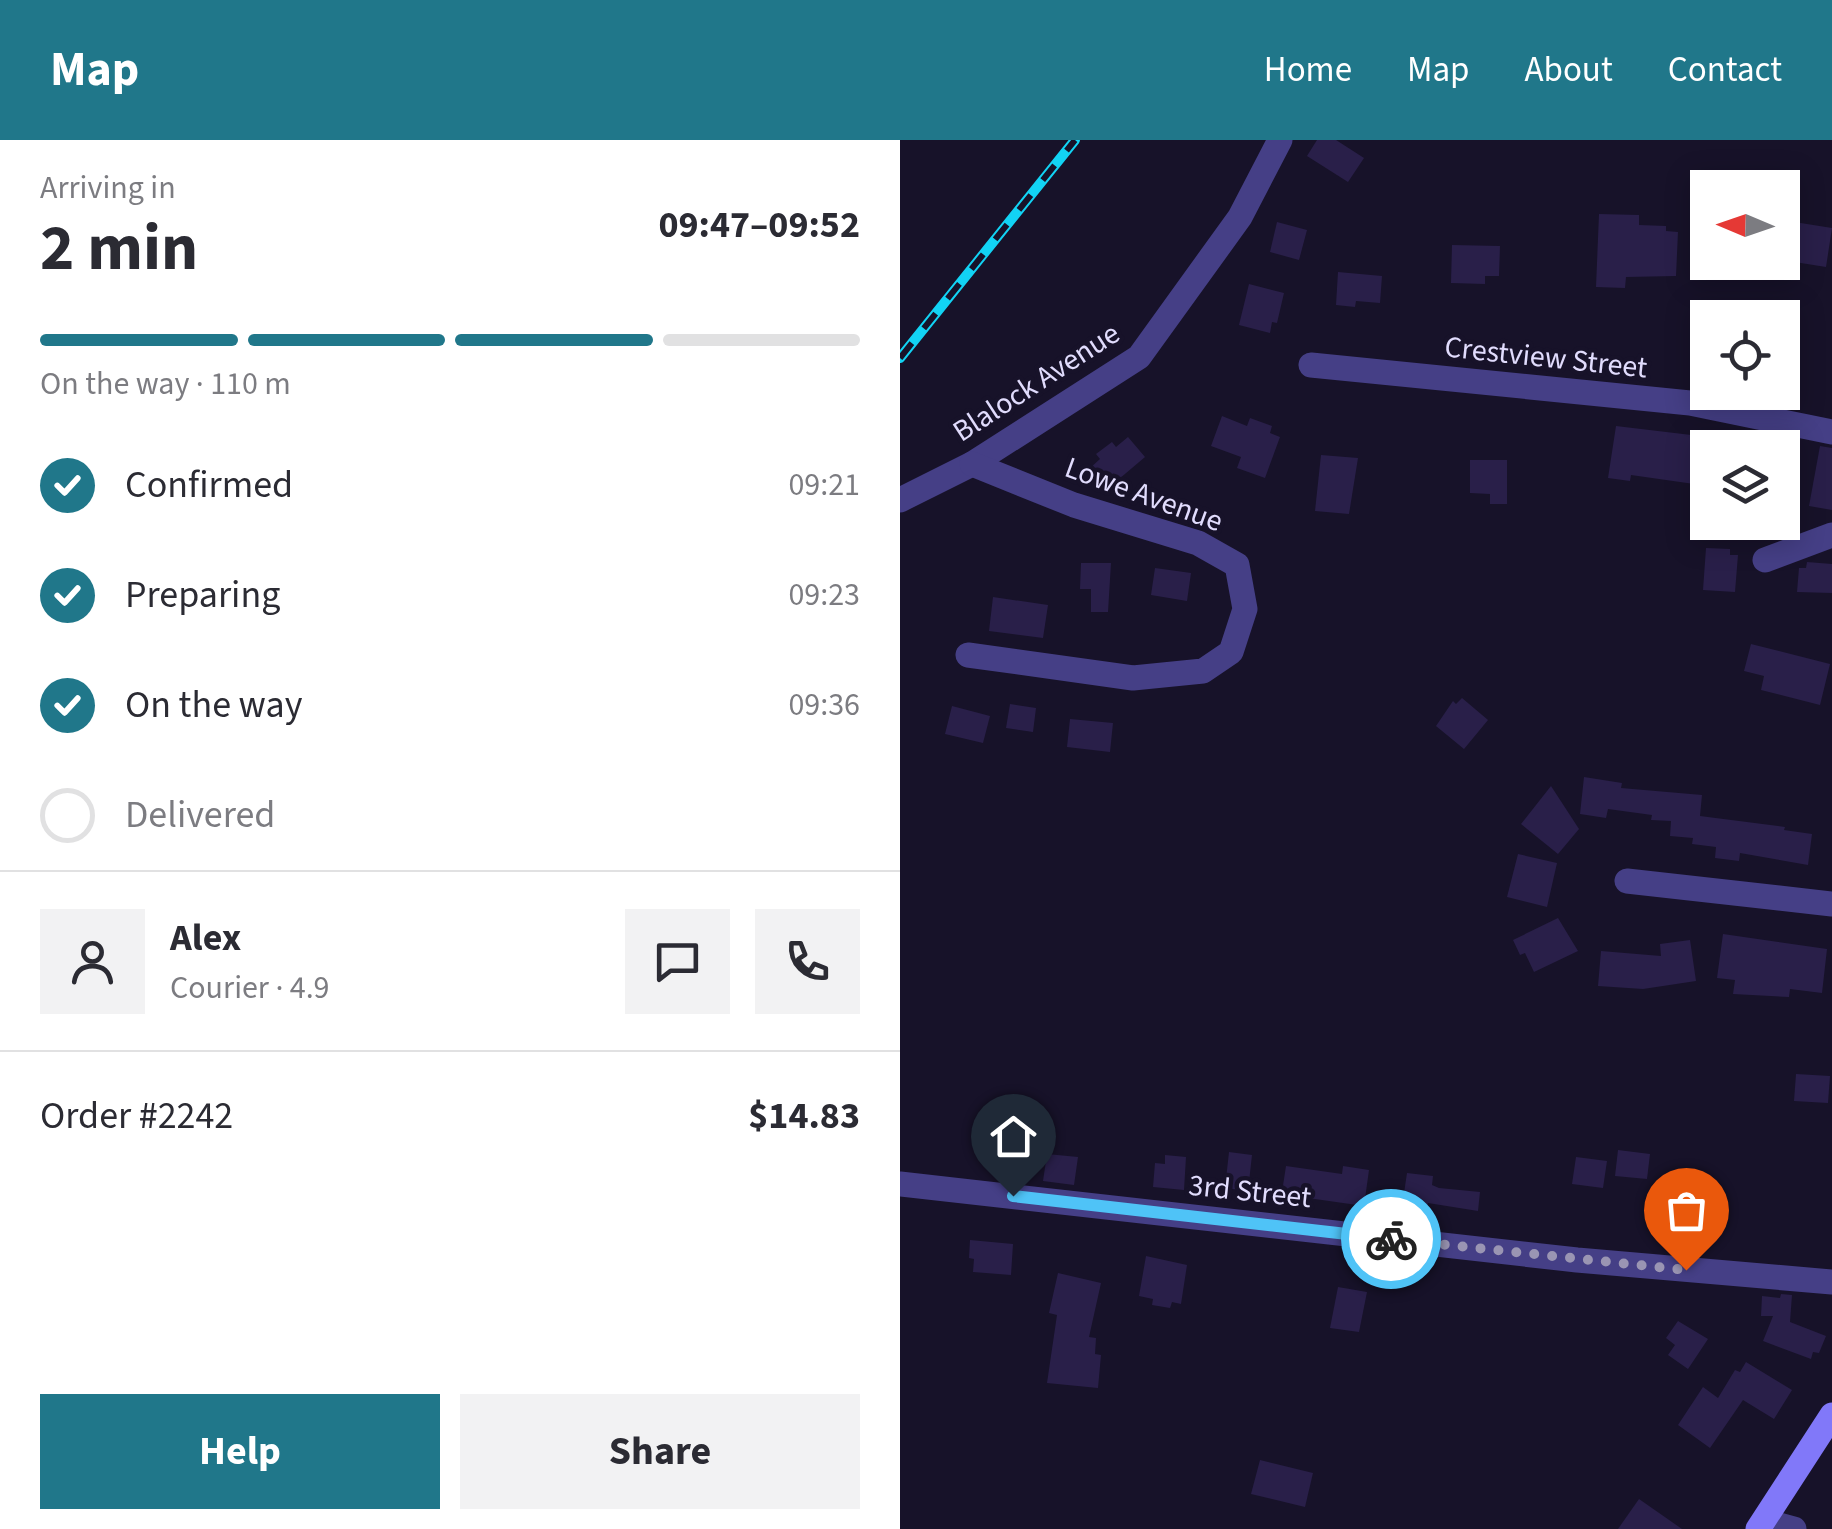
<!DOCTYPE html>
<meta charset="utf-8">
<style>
body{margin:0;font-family:"Source Sans 3",sans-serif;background:#f2f2f3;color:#2b2b33;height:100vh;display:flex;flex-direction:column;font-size:38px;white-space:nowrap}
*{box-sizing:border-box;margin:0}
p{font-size:32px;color:#7c7c81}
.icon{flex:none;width:55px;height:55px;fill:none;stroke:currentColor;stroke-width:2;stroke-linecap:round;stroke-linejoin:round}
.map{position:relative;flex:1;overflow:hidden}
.panel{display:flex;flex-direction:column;background:#fff;width:900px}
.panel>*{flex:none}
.needle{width:65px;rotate:272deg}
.fabs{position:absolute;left:790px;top:30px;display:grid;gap:20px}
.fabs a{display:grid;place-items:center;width:110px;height:110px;border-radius:0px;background:#fff;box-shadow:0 5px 25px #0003;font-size:50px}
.pin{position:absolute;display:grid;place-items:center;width:85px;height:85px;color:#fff;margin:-102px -42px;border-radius:50% 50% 50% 0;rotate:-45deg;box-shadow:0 0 10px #0007}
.pin .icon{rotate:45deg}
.courier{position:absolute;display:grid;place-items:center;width:100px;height:100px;margin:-50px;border:8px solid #4fc3f7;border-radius:50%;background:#fff;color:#222;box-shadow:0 2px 12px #0007}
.headline em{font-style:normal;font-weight:700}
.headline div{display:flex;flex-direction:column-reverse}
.headline{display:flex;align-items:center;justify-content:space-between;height:170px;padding:0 40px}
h1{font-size:65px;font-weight:700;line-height:75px}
.bar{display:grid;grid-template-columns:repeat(4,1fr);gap:15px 10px;align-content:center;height:120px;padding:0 40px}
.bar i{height:12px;border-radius:8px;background:#e1e1e2}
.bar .current{background:#20778a}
.bar p{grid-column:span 4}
.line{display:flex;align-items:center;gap:25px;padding:0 40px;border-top:2px solid #e1e1e2}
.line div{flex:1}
.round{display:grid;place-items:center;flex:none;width:105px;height:105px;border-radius:0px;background:#f2f2f3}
ol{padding:0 40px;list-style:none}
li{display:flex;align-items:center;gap:30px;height:110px}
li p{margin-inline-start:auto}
li .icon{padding:10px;border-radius:50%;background:#20778a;color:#fff;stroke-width:4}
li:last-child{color:#7c7c81}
li i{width:55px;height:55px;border:5px solid #e1e1e2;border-radius:50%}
.primary-button{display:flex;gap:20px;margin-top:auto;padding:20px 40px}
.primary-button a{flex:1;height:115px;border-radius:0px;background:#20778a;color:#fff;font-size:40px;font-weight:700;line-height:115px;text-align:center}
.primary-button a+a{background:#f2f2f3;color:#2b2b33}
header{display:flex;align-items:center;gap:60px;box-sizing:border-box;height:140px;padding:0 50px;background:#20778a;color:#fff}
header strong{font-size:48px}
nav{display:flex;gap:55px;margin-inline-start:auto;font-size:35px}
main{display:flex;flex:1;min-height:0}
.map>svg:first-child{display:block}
.building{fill:#291f49}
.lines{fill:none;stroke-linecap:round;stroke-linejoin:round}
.minor{stroke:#453f86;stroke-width:25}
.secondary{stroke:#8178f9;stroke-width:25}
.rail-casing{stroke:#12d3f4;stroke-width:10}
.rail{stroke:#171229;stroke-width:6;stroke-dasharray:19;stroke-linecap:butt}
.done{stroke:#9a95b3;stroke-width:10;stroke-dasharray:0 18}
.route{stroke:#4fc3f7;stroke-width:12}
.labels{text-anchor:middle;stroke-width:9;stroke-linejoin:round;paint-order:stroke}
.street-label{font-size:30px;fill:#e1dcfd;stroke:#171229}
</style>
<header>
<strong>Map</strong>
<nav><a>Home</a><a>Map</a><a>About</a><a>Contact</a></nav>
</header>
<main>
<section class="panel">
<div class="headline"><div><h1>2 min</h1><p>Arriving in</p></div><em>09:47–09:52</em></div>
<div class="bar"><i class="current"></i><i class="current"></i><i class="current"></i><i></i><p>On the way · 110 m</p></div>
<ol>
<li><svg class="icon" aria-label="check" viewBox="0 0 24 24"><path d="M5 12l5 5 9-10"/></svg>Confirmed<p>09:21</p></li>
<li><svg class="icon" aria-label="check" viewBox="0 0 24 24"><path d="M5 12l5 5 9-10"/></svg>Preparing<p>09:23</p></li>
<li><svg class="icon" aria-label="check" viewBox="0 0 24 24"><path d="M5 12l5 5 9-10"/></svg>On the way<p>09:36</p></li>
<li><i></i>Delivered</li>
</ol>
<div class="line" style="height:180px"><a class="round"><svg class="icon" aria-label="person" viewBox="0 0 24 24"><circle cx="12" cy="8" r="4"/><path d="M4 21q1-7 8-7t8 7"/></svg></a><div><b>Alex</b><p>Courier · 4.9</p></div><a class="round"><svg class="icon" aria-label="chat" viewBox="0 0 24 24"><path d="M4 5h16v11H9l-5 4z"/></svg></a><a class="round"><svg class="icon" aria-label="phone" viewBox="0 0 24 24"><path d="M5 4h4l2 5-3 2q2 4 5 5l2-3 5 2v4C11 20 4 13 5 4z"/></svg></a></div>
<div class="line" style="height:130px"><div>Order #2242</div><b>$14.83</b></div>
<div class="primary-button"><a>Help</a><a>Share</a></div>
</section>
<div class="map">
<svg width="932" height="1389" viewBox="0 0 932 1389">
<rect width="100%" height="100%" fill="#171229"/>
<g class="building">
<polygon points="417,0 436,0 464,18 448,42 407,16"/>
<polygon points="699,74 739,75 739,85 766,86 766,91 778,92 776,136 726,137 725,148 696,147"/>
<polygon points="882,80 932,88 926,127 882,120"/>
<polygon points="377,82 407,90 399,120 370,112"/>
<polygon points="552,105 600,106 599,136 585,136 585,144 551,143"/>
<polygon points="438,132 482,136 480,163 456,161 455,167 436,165"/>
<polygon points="349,144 384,153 377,183 372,182 370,193 339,185"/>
<polygon points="322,276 347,286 350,278 372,286 370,293 380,297 365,338 337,328 341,317 311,306"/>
<polygon points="716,286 808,297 808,346 731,335 730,341 708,338"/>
<polygon points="228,297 245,317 206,350 189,329 200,319 196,314 212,302 216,307"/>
<polygon points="920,306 932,308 932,370 909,366"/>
<polygon points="421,315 458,318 449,374 415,371"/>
<polygon points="570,320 607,320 607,364 590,364 590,354 570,353"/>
<polygon points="806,408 830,409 830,415 838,415 835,452 803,450"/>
<polygon points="907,422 932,424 932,453 897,452 899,428 906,428"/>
<polygon points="181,423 211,423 208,472 191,472 191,449 180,449"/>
<polygon points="255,428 291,433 287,461 251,455"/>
<polygon points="93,457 148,465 143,498 89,491"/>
<polygon points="851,504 930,524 920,565 861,550 864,536 844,531"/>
<polygon points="562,558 588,580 564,609 536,586 553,561 556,564"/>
<polygon points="110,564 136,568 133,592 106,588"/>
<polygon points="52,566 90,576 83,603 45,594"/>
<polygon points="170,579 213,583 210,612 167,607"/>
<polygon points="684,637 722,643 721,648 802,655 800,676 885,687 884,690 912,694 908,725 840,713 839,721 815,718 816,707 792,704 793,698 770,696 771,681 751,680 752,675 708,669 706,678 680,674"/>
<polygon points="651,646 679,689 658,714 621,684"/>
<polygon points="618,714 657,723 647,767 607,757"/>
<polygon points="658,778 678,811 634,832 625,813 620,815 613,800"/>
<polygon points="823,794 927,809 922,853 890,849 889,857 833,854 835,840 817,838"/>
<polygon points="790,800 796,841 743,849 698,846 701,811 761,816 760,804"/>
<polygon points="896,934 930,936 928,963 894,961"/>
<polygon points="718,1010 750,1014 747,1039 715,1036"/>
<polygon points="329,1012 352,1015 348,1051 325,1048"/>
<polygon points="147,1014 178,1017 174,1045 143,1041"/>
<polygon points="265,1015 286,1017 284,1050 253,1047 255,1023 265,1024"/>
<polygon points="676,1017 707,1021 703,1048 672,1044"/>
<polygon points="386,1026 442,1034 443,1026 469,1030 464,1066 408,1058 408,1061 389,1058 390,1053 382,1052"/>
<polygon points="507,1033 533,1036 532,1045 539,1048 580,1052 578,1071 528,1063 525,1083 500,1080"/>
<polygon points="762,1061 790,1063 789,1100 760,1098"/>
<polygon points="70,1100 113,1104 111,1135 73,1132 74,1119 69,1118"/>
<polygon points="246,1116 287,1125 281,1164 272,1162 270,1168 252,1165 253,1159 239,1156"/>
<polygon points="158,1133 201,1143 189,1197 196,1198 195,1214 201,1215 198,1248 147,1243 157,1175 149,1173"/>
<polygon points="438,1147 467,1152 459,1192 430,1188"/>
<polygon points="881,1154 892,1155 890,1182 926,1196 919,1213 913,1212 911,1219 863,1201 873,1176 861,1176 862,1156 880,1158"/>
<polygon points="778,1181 808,1199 788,1229 768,1215 775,1205 766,1198"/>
<polygon points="846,1222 892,1250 874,1279 843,1260 810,1308 778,1285 803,1247 818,1258 835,1230 840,1232"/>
<polygon points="360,1320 413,1333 405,1367 351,1354"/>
<polygon points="739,1359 782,1389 718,1389"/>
</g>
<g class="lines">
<g class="minor">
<polyline points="411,225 790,263 932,292"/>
<polyline points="0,360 72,324 239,217 340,77 380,0"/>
<polyline points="865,420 932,395"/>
<polyline points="68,515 233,538 303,531 331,512 345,469 337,425 298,403 174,365 72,324"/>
<polyline points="727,741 932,764"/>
<polyline points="0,1044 677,1120 932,1142"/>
<polyline points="864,1381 894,1389"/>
</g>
<polyline class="secondary" points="858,1389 932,1275"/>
<g class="rail-casing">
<polyline id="rail" points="0,218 175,0"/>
</g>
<use href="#rail" class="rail"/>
</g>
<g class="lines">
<polyline class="done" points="491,1099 786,1130"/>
<polyline class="route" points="113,1056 491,1099"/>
</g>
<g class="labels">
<g class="street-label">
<text transform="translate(646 217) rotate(6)" y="10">Crestview Street</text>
<text transform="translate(136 242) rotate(-33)" y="10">Blalock Avenue</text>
<text transform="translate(244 354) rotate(20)" y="10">Lowe Avenue</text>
<text transform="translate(350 1051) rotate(6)" y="10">3rd Street</text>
</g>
</g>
</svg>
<div class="fabs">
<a><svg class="needle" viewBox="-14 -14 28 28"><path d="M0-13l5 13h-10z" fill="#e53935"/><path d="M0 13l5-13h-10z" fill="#7c7c81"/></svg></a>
<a><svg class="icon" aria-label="locate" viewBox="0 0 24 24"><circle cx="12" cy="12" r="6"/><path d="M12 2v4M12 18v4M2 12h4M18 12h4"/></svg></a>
<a><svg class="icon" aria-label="layers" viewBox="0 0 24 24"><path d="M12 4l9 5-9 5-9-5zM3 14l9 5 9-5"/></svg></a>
</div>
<div class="pin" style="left:786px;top:1130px;background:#ea580c"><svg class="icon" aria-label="bag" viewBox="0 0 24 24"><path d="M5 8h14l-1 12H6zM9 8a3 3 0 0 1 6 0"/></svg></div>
<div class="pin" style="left:113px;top:1056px;background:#1f2937"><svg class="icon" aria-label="home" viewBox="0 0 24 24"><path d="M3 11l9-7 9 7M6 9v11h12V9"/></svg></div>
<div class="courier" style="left:491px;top:1099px"><svg class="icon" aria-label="bike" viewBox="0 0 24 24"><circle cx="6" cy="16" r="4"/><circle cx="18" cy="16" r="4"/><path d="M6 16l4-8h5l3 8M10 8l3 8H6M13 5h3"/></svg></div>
</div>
</main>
